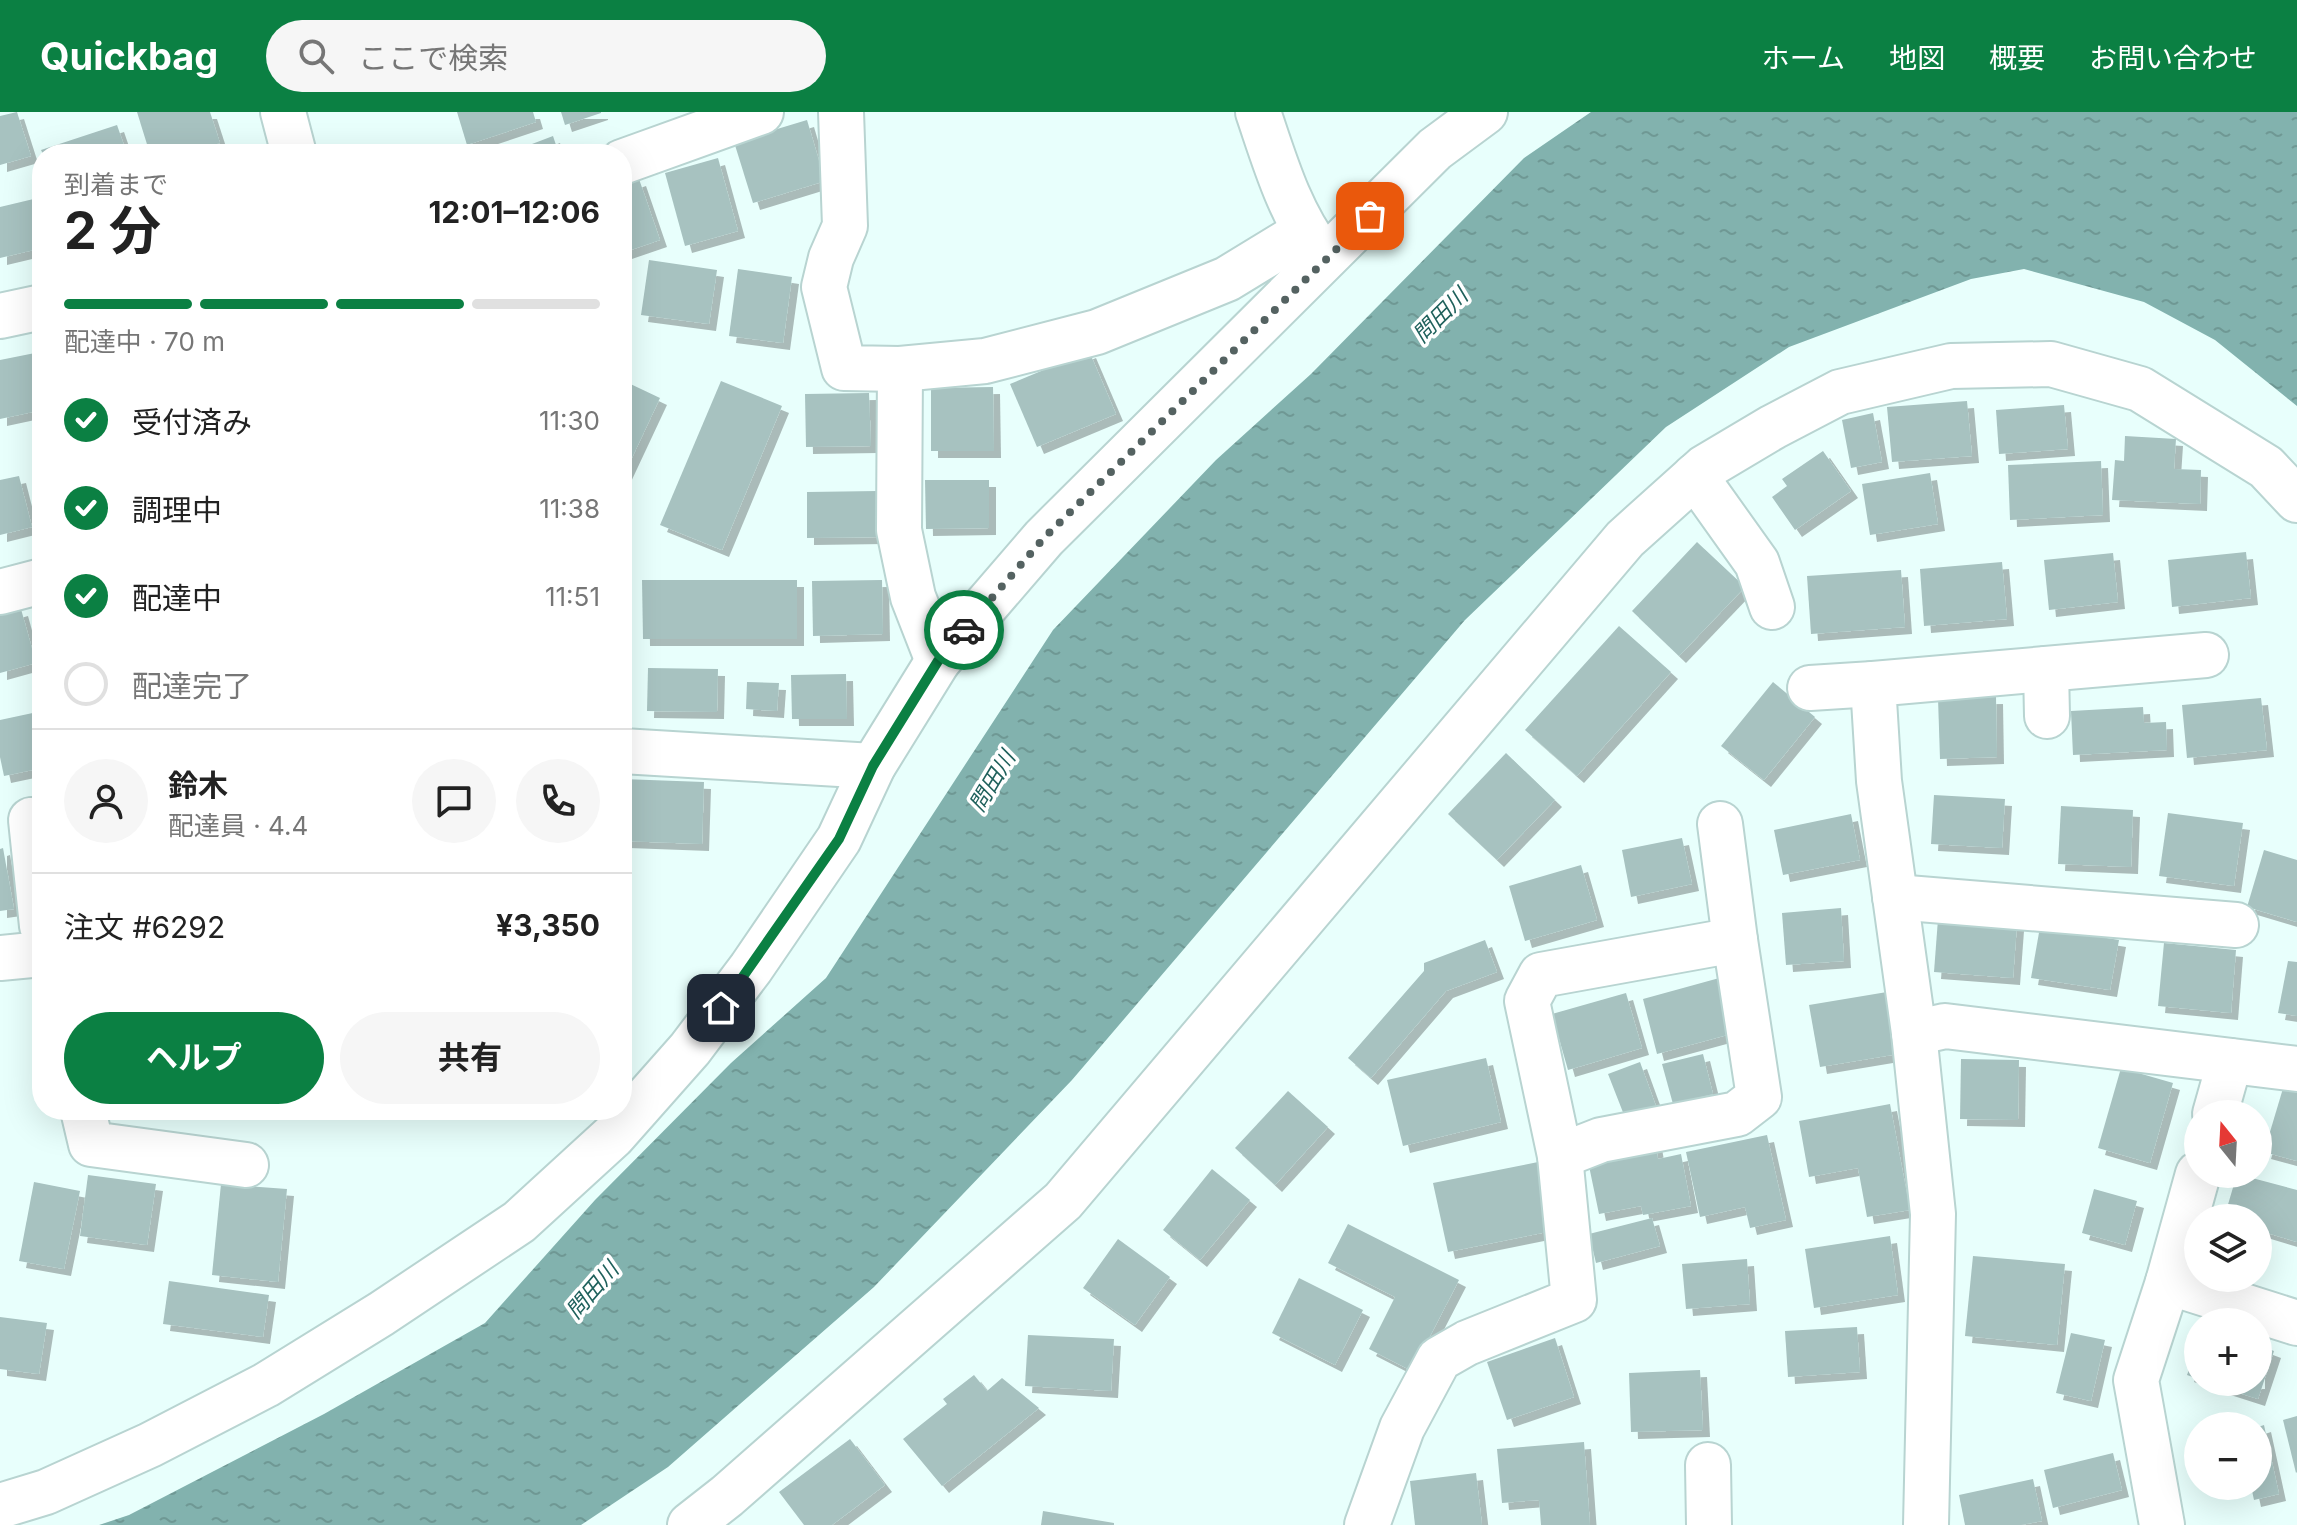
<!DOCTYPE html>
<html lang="ja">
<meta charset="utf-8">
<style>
body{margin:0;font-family:Inter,"Noto Sans JP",sans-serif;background:#f6f6f6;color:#222;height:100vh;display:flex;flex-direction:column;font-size:30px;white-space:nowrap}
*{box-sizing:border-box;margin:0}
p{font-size:26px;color:#767676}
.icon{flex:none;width:44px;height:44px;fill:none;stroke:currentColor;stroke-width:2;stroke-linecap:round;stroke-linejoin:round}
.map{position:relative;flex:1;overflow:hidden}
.side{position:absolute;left:32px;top:32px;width:600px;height:976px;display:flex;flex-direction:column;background:#fff;border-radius:32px;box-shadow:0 8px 32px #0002}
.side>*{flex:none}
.needle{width:52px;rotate:342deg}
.controls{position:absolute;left:2184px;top:988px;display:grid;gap:16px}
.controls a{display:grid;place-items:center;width:88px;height:88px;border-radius:50%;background:#fff;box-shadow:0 8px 32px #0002;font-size:40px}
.pin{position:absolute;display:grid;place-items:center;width:68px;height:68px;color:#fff;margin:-34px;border-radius:16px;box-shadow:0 4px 12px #0006}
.courier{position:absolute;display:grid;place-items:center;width:80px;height:80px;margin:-40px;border:6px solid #0b8043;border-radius:50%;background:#fff;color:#222;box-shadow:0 2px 10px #0007}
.summary em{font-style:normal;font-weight:700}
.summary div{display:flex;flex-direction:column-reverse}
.summary{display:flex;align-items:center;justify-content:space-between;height:136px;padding:0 32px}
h1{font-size:52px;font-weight:700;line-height:60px}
.bar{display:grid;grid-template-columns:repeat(4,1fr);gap:12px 8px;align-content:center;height:96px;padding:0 32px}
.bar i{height:10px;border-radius:6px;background:#e0e0e0}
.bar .on{background:#0b8043}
.bar p{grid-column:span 4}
.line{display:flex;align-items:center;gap:20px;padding:0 32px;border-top:2px solid #e0e0e0}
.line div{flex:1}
.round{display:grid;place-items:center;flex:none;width:84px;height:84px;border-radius:42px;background:#f6f6f6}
ol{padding:0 32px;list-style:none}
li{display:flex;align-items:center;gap:24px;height:88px}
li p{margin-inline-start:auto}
li .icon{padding:8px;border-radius:50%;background:#0b8043;color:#fff;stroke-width:4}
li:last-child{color:#767676}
li i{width:44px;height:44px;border:4px solid #e0e0e0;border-radius:50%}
.button{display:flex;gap:16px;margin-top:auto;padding:16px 32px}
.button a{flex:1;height:92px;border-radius:48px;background:#0b8043;color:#fff;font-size:32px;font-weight:700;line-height:92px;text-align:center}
.button a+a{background:#f6f6f6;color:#222}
header{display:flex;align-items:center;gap:48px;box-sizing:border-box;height:112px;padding:0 40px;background:#0b8043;color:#fff}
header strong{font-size:38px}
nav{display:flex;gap:44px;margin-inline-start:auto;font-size:28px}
.search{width:560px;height:72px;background:#f6f6f6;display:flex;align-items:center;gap:20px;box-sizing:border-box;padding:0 28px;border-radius:44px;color:#767676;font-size:30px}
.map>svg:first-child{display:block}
.water{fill:url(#water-ripples)}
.building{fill:#a7c2c0;filter:url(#shadow)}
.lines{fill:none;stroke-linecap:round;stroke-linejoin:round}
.minor-casing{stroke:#b8d4d1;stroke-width:48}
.minor{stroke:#fff;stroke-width:44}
.done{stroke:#546261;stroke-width:8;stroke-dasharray:0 14.4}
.route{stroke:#0b8043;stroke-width:10}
.labels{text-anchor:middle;stroke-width:7;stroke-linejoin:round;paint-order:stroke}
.water-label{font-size:22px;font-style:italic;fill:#1f615c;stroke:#fff}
</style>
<header>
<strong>Quickbag</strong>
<div class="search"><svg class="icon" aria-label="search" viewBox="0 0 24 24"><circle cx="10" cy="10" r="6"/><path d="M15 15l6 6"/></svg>ここで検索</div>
<nav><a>ホーム</a><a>地図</a><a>概要</a><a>お問い合わせ</a></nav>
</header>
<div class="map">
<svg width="2297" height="1413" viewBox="0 0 2297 1413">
<defs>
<pattern id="water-ripples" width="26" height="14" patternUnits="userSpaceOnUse" patternTransform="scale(2)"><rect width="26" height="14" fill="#82b2ae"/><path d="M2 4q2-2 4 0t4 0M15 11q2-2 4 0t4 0" fill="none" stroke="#6f9894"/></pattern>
<filter id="shadow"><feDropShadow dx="7" dy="7" stdDeviation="0" flood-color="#0004"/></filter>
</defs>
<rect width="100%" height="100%" fill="#e8fffc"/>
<polygon class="water" points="1591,0 2297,0 2297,294 2215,228 2144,190 2024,157 1971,167 1789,235 1666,315 1465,508 1072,968 874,1175 668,1355 581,1413 99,1413 129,1403 324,1302 485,1211 595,1088 731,951 826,866 1053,518 1216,348 1311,262 1524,46"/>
<g class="building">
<polygon points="17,0 31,44 0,53 0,4"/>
<polygon points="137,0 210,0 220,31 184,42 150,42"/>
<polygon points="457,0 533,0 536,10 467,33"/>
<polygon points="561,0 601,0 601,1 565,13"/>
<polygon points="807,8 825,69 753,91 734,30"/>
<polygon points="117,13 127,42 43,42 41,38"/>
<polygon points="553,24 559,42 536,42 532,32"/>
<polygon points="718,46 738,119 685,134 665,61"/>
<polygon points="639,67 660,128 622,141 622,73"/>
<polygon points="42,85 42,136 0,146 0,95"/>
<polygon points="649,148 717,158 709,212 641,203"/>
<polygon points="738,157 792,165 783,231 729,224"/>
<polygon points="1089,239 1116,302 1037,335 1010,272"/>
<polygon points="40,240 42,298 0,307 0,248"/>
<polygon points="622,268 660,286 622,367"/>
<polygon points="721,269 782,294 722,438 660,413"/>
<polygon points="993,275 994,339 931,339 931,276"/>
<polygon points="869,281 871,334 806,335 805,282"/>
<polygon points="1967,289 1972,344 1892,350 1887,295"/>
<polygon points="2064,293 2068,337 1999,342 1996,298"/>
<polygon points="1873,301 1882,350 1851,356 1842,308"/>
<polygon points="2125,324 2176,327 2174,357 2201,358 2200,392 2112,388 2115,348 2124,349"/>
<polygon points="1823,339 1851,379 1795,418 1772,385 1787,374 1782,367"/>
<polygon points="2101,349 2103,403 2010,408 2008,353"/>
<polygon points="1930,361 1938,412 1870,423 1862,372"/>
<polygon points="19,364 32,415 0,423 0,368"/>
<polygon points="925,368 989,368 989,416 926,417"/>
<polygon points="878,379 878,425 807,426 807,380"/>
<polygon points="1697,430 1745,475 1679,544 1632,499"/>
<polygon points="2246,440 2251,486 2172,495 2168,448"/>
<polygon points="2113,441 2118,490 2049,498 2044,448"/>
<polygon points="2002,450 2007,507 1924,514 1920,457"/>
<polygon points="1901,458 1905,515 1811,522 1807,464"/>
<polygon points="642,468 797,468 797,527 643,527"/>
<polygon points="882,468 883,522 813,524 812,469"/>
<polygon points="21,497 36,551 0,561 0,503"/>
<polygon points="1619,514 1671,560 1577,664 1525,618"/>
<polygon points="648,556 718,557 717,600 647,599"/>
<polygon points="846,562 847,607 792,607 791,563"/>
<polygon points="747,570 779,571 777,599 746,597"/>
<polygon points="1773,570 1815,605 1764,668 1721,634"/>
<polygon points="1996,585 1997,645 1940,647 1938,586"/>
<polygon points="2261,586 2267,638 2187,646 2182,593"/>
<polygon points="2143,595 2144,611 2166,610 2167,638 2073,643 2071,599"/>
<polygon points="42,599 42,656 4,664 0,645 0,608"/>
<polygon points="1506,641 1555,688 1497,748 1448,702"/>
<polygon points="622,667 704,670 702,732 622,729"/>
<polygon points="1934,683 2005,687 2002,736 1931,732"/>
<polygon points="2061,694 2133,698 2131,755 2058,752"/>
<polygon points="2168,701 2243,711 2234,774 2159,764"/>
<polygon points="1851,702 1860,748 1783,763 1774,718"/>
<polygon points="1682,726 1692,772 1631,785 1622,738"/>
<polygon points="3,736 14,797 0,799 0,737"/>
<polygon points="2264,738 2297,748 2297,810 2247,795"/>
<polygon points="1581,753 1597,808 1525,829 1509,774"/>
<polygon points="1841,796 1844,849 1786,853 1782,801"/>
<polygon points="1938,807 2017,812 2013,866 1934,860"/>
<polygon points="2040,815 2119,828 2110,878 2031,866"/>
<polygon points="1485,828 1497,860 1446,879 1371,966 1348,946 1424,859 1424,851"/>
<polygon points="2164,831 2236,838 2231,901 2158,894"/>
<polygon points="2288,849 2297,850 2297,904 2278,901"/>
<polygon points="1723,865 1738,920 1657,942 1643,887"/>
<polygon points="1887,880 1898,942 1820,955 1809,893"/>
<polygon points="1626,881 1642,936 1568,958 1552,902"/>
<polygon points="1703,942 1713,982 1673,992 1662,952"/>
<polygon points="1486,946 1501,1010 1403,1034 1387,968"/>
<polygon points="1961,947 2019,948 2018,1008 1960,1007"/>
<polygon points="1640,950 1657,997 1626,1008 1608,962"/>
<polygon points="2121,956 2173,971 2150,1051 2098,1036"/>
<polygon points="2284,973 2297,977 2297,1049 2264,1040"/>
<polygon points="1288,979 1328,1015 1275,1073 1235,1036"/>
<polygon points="1890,992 1910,1098 1867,1105 1858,1056 1809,1065 1799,1009"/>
<polygon points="1767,1023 1786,1108 1750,1116 1745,1095 1700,1105 1686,1040"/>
<polygon points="1655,1030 1658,1047 1681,1042 1691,1094 1643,1103 1641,1094 1599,1102 1589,1054 1597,1053 1595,1043"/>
<polygon points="1543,1049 1557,1118 1448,1140 1433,1071"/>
<polygon points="1212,1057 1250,1088 1200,1148 1163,1118"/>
<polygon points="2237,1062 2297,1078 2297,1130 2264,1120 2258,1137 2258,1106 2224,1106"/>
<polygon points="88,1063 156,1072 147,1133 80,1124"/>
<polygon points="34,1070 80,1079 64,1157 19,1149"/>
<polygon points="221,1072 287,1077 278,1170 212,1163"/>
<polygon points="2094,1077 2137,1089 2125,1133 2082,1121"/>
<polygon points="1652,1106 1660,1134 1596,1151 1589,1122"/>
<polygon points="1348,1112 1459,1168 1412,1259 1369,1237 1395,1185 1328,1151"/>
<polygon points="1890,1124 1898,1183 1814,1196 1805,1137"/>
<polygon points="1118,1127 1170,1165 1135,1213 1083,1176"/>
<polygon points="1973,1144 2065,1152 2057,1233 1965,1224"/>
<polygon points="1747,1147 1750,1192 1686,1197 1682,1152"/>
<polygon points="1299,1166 1363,1198 1335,1253 1272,1221"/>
<polygon points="169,1169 269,1183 263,1225 163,1212"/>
<polygon points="0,1205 47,1211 39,1262 0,1257"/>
<polygon points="1857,1215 1860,1260 1788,1265 1785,1219"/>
<polygon points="2071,1221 2105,1228 2091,1289 2056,1281"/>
<polygon points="1028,1223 1114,1227 1111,1279 1025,1274"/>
<polygon points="1555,1226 1574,1285 1507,1308 1487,1250"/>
<polygon points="2198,1233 2198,1267 2187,1263"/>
<polygon points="2258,1233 2274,1239 2258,1287 2208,1271 2258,1270"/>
<polygon points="1700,1258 1703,1318 1631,1320 1629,1261"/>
<polygon points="974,1263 987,1279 1002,1266 1039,1296 942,1374 903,1327 947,1292 943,1287"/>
<polygon points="2297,1304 2297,1360 2296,1361 2283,1308"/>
<polygon points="2264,1313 2279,1382 2254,1388 2251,1374 2258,1374 2258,1315"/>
<polygon points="850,1327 885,1373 832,1413 804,1413 779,1380"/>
<polygon points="1584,1330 1590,1413 1541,1413 1539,1388 1502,1391 1497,1337"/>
<polygon points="2113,1341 2122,1378 2053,1396 2044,1358"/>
<polygon points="1476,1361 1482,1413 1415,1413 1410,1369"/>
<polygon points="2033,1367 2042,1409 2021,1413 1965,1413 1959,1383"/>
<polygon points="1043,1399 1114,1411 1114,1413 1041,1413"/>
</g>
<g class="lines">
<g class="minor-casing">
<g id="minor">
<polyline points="283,0 294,42"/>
<polyline points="841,0 845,114 831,146 824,175 844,256 900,257 985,249 1097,220 1227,167 1304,120"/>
<path d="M1258,0C1275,50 1289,100 1322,143"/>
<polyline points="622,50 761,0"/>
<polyline points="0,204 42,195"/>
<polyline points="900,257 899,418 913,485 938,549"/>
<polyline points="1695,364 1757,451 1772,495"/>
<polyline points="0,480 42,469"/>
<polyline points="2046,557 2047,604"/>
<polyline points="1810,576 1873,572"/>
<polyline points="622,639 873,654"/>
<polyline points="31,708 42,814"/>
<polyline points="1895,785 2236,813"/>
<polyline points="0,846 42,842"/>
<polyline points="1914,921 1945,914 2297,957"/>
<polyline points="83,998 91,1032 246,1053"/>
<polyline points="2215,1002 2230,949"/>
<polyline points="1560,1044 1601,1028 1737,1002 1759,985 1735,828"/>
<polyline points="2168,1170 2297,1211"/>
<polyline points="1708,1353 1709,1413"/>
<polyline points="0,1394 46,1380 150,1333 266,1273 381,1202 519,1110 613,1024 690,937 751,856 839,727 873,654 938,549 1044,426 1435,37 1485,0"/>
<polyline points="690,1413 727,1384 1063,1089 1625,427 1704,356 1773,315 1840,280 1951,254 2051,252 2140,277 2266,355 2297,388"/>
<polyline points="1367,1413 1402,1316 1439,1247 1467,1231 1574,1188 1560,1044 1527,889 1541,863 1735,828 1720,712"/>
<polyline points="1926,1413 1933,1102 1914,921 1879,669 1873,572 2206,543"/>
<polyline points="2162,1413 2136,1268 2168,1170 2198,1062"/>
</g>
</g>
<use href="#minor" class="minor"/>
</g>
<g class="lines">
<polyline class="done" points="964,518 1044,426 1370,104"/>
<polyline class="route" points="721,896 839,727 873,654 938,549 964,518"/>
</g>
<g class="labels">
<g class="water-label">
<text transform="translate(1440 203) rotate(-45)" y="8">問田川</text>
<text transform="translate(992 669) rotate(-59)" y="8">問田川</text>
<text transform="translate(592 1178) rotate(-49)" y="8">問田川</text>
</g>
</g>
</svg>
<div class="controls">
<a><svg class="needle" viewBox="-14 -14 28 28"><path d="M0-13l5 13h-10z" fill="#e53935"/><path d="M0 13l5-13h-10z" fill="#767676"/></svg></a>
<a><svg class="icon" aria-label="layers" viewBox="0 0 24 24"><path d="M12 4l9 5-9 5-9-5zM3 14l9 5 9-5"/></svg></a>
<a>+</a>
<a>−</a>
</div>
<div class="pin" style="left:1370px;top:104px;background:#ea580c"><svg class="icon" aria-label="bag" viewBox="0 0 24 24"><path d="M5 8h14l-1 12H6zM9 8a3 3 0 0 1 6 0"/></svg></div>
<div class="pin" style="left:721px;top:896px;background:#1f2937"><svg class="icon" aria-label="home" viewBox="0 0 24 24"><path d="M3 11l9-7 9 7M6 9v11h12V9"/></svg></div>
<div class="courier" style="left:964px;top:518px"><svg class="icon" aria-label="car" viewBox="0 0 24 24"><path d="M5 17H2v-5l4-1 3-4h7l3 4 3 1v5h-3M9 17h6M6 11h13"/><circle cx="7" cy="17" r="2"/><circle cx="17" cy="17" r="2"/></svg></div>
<section class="side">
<div class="summary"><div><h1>2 分</h1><p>到着まで</p></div><em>12:01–12:06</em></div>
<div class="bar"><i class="on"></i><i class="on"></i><i class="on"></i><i></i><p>配達中 · 70 m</p></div>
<ol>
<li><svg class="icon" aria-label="check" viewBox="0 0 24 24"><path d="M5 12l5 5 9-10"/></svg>受付済み<p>11:30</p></li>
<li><svg class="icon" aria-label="check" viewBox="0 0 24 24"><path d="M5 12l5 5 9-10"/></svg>調理中<p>11:38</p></li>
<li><svg class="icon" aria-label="check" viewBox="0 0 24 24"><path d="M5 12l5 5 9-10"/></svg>配達中<p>11:51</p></li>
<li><i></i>配達完了</li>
</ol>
<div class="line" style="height:144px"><a class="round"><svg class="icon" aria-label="person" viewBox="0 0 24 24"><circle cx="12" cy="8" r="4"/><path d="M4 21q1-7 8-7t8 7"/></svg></a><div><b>鈴木</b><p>配達員 · 4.4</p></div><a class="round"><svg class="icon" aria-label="chat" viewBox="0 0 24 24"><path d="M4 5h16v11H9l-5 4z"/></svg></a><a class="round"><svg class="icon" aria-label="phone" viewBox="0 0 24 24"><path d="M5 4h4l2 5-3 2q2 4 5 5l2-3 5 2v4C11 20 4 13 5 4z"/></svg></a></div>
<div class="line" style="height:104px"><div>注文 #6292</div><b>¥3,350</b></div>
<div class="button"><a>ヘルプ</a><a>共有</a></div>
</section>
</div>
